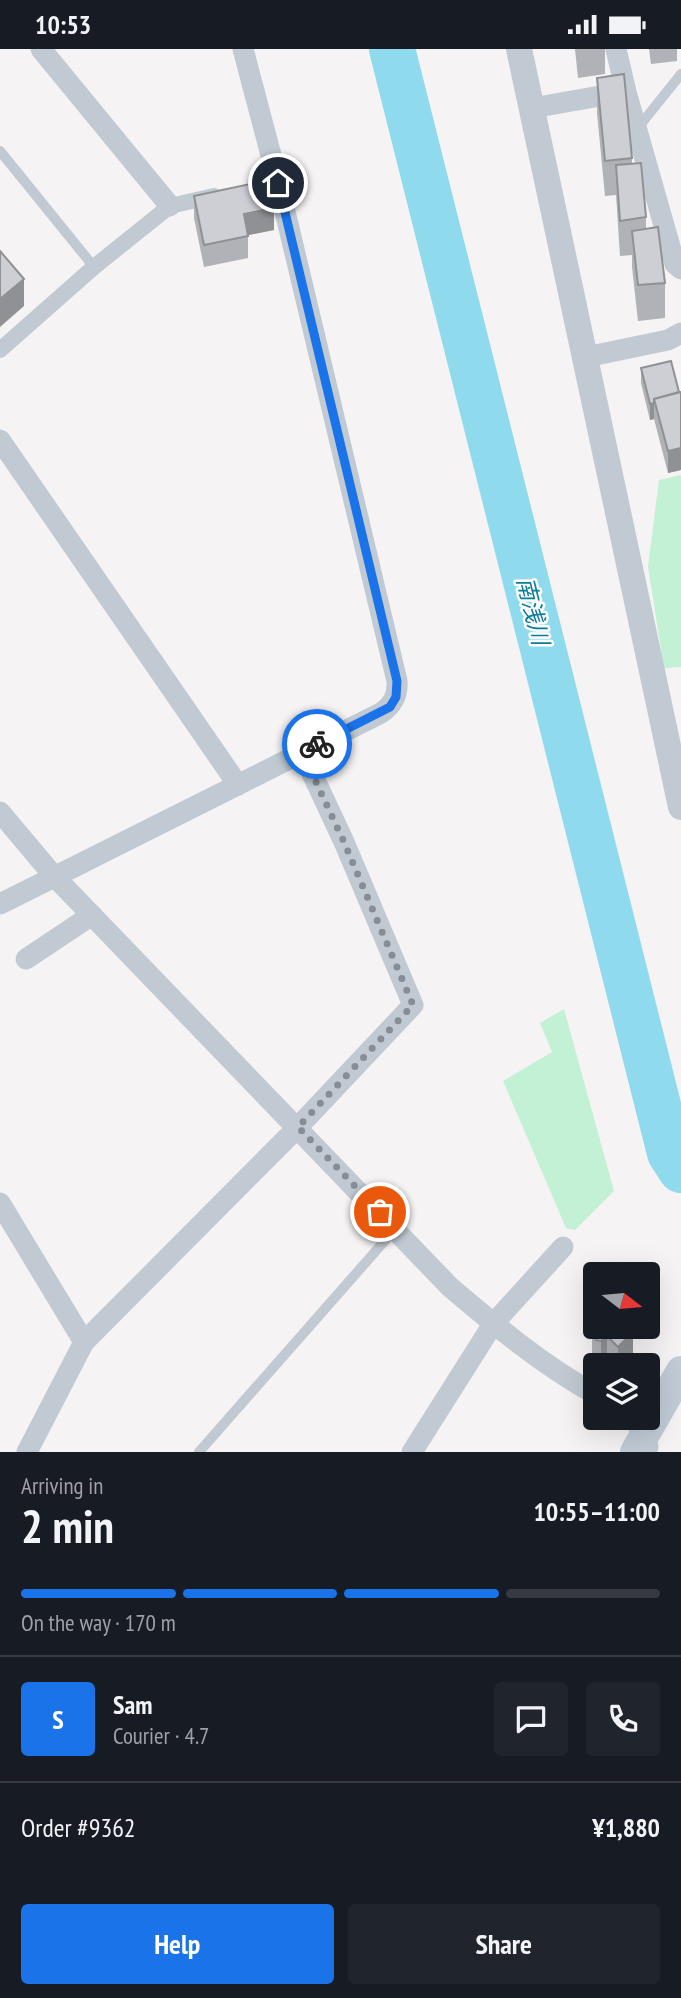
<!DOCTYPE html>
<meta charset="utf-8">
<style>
body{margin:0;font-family:"PT Sans Narrow","Noto Sans JP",sans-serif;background:#20242c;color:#f1f3f6;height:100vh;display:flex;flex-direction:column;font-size:26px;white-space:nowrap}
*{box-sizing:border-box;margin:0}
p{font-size:23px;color:#9ea1a6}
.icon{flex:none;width:38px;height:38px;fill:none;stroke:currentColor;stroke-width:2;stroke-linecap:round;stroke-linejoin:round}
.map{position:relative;height:1403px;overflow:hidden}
.side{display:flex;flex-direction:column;background:#171b24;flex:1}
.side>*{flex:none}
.needle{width:46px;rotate:106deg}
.buttons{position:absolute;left:583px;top:1213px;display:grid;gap:14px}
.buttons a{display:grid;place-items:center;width:77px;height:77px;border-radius:7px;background:#171b24;box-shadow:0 7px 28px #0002;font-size:35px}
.pin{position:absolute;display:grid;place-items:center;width:60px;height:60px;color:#fff;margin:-30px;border:4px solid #fff;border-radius:50%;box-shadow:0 2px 7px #0007}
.courier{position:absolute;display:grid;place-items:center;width:70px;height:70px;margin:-35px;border:5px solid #1a73e8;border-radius:50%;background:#fff;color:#222;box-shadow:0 2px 9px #0007}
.summary em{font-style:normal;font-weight:800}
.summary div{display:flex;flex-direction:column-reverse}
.summary{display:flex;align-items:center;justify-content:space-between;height:119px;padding:0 21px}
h1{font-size:46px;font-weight:800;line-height:52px}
.bar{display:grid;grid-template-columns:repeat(4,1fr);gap:10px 7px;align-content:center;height:84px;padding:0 21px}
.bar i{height:9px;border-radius:5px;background:#363941}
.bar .selected{background:#1a73e8}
.bar p{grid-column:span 4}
.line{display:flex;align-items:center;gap:18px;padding:0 21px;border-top:2px solid #363941}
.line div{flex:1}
.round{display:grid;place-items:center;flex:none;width:74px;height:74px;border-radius:7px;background:#20242c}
.cta{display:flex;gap:14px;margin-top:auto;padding:14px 21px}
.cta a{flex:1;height:80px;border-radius:7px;background:#1a73e8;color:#fff;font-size:28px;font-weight:800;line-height:80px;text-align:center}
.cta a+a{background:#20242c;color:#f1f3f6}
.status{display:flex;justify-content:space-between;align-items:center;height:49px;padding:0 35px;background:#171b24;direction:ltr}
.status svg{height:19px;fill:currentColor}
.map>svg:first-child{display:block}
.green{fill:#c3f1d5}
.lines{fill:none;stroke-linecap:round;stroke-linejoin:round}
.river{stroke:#90daee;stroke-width:46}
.service{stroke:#c1cad2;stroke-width:10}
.pedestrian{stroke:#c1cad2;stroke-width:16}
.minor{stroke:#c1cad2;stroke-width:21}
.tertiary{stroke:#c1cad2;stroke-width:26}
.secondary{stroke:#c1cbd6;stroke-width:30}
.wall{fill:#b0b2b7}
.shaded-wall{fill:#909195}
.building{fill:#cdcfd5;stroke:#909195;stroke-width:2}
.done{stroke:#868d94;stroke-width:7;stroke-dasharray:0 12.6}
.route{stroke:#1a73e8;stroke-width:9}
.labels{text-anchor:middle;stroke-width:5;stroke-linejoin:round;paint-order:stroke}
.water-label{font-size:23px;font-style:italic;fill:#0c7c9b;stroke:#fff}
</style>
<div class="status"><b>10:53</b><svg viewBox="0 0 49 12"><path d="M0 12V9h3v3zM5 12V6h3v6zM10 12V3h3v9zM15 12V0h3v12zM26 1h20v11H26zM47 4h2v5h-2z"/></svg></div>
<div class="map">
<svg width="681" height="1403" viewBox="0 0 681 1403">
<rect width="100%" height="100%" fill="#f5f3f3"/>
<g class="green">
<polygon points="681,426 681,618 664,619 648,518 659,431"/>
<polygon points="564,960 614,1142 575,1181 566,1179 503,1032 552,1003 540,974"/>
</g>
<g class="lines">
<polyline class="river" points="392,0 670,1104 681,1121"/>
<g class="service">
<polyline points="637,80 681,25"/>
<polyline points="0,102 94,218"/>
<polyline points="199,1403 396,1179"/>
</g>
<polyline class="pedestrian" points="0,301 94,218 170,157 214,147"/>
<g class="minor">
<polyline points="41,0 170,157"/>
<polyline points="616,0 626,43 675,215 681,220"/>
<polyline points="532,59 623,43"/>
<polyline points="586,308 668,291 681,284"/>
<polyline points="0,391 238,736"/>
<path d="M0,763L53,826L450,1238C496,1277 542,1316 595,1345"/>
<path d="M0,855L381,664C393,656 398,646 397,632L277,129L243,0"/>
<polyline points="26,910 92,866"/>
<polyline points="0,1154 84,1293"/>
<polyline points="632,1368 644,1386 648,1398"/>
<polyline points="27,1403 84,1293 298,1078 413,956 344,793 302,703"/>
<polyline points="412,1403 493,1275 563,1198"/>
</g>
<polyline class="tertiary" points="519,0 681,758"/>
<polyline class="secondary" points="635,1403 681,1322"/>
</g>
<g class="wall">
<polygon points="575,0 605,0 605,25 578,29"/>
<polygon points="649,0 677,0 677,12 651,15"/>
<polygon points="597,29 632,109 632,115 646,168 646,180 665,234 665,269 638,272 632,218 632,206 620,207 616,146 605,147 597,64"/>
<polygon points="194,147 274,181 248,186 248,209 204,218 194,169"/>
<polygon points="641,319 679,343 681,343 681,421 668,424 654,370 650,371 641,334"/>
<polygon points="595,1271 595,1278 633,1278 633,1308 629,1312 629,1316 595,1316 595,1312 592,1309 592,1273"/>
</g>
<g class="shaded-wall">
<polygon points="274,159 274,181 244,187 244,165"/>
<polygon points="24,230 24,257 0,278 0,250"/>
<polygon points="654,354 654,370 650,371 650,355"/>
<polygon points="681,399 681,421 668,424 668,402"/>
<polygon points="628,1278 633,1278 633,1308 629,1312 629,1316 618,1316 618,1298 624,1282"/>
<polygon points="607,1287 607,1316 601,1316 601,1292"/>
</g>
<g class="building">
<polygon points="624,25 632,109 605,112 597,29"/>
<polygon points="641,114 646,168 620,172 616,116"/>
<polygon points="269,131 274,159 244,165 248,187 204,196 194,147"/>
<polygon points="658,178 665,234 638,236 632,182"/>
<polygon points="0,202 24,230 0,250"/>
<polygon points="671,312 679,343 654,350 654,354 650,355 641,319"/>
<polygon points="681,343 681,399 668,402 654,350"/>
<polygon points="597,1278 628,1278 624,1282 629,1287 618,1298 607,1287 601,1292 596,1291 595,1288 601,1282"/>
</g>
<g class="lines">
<polyline class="done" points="317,695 302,703 344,793 413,956 298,1078 380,1163"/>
<polyline class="route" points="278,134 397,632 396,648 390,658 317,695"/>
</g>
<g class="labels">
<g class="water-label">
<text transform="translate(533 562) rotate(76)" y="8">南浅川</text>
</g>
</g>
</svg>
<div class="buttons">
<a><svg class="needle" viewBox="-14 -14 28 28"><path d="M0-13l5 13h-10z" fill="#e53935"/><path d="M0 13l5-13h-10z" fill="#9ea1a6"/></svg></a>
<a><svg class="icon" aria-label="layers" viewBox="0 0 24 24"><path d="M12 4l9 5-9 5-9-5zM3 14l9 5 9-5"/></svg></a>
</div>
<div class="pin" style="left:380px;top:1163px;background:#ea580c"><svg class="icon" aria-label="bag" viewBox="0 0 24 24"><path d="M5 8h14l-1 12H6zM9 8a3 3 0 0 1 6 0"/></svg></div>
<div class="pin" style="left:278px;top:134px;background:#1f2937"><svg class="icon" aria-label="home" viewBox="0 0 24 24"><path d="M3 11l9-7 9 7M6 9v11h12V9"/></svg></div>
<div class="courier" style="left:317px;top:695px"><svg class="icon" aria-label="bike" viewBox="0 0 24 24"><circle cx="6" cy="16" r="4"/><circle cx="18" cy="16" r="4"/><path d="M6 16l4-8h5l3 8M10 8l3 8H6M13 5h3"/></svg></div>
</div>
<section class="side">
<div class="summary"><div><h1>2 min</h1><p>Arriving in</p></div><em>10:55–11:00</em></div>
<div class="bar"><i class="selected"></i><i class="selected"></i><i class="selected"></i><i></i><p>On the way · 170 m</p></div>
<div class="line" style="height:126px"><b class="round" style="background:#1a73e8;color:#fff">S</b><div><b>Sam</b><p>Courier · 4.7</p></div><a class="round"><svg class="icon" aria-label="chat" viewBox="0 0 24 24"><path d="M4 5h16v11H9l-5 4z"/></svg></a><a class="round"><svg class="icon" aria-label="phone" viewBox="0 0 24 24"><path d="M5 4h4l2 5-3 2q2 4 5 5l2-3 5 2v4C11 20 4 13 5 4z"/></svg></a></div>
<div class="line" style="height:91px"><div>Order #9362</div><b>¥1,880</b></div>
<div class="cta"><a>Help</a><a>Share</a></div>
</section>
